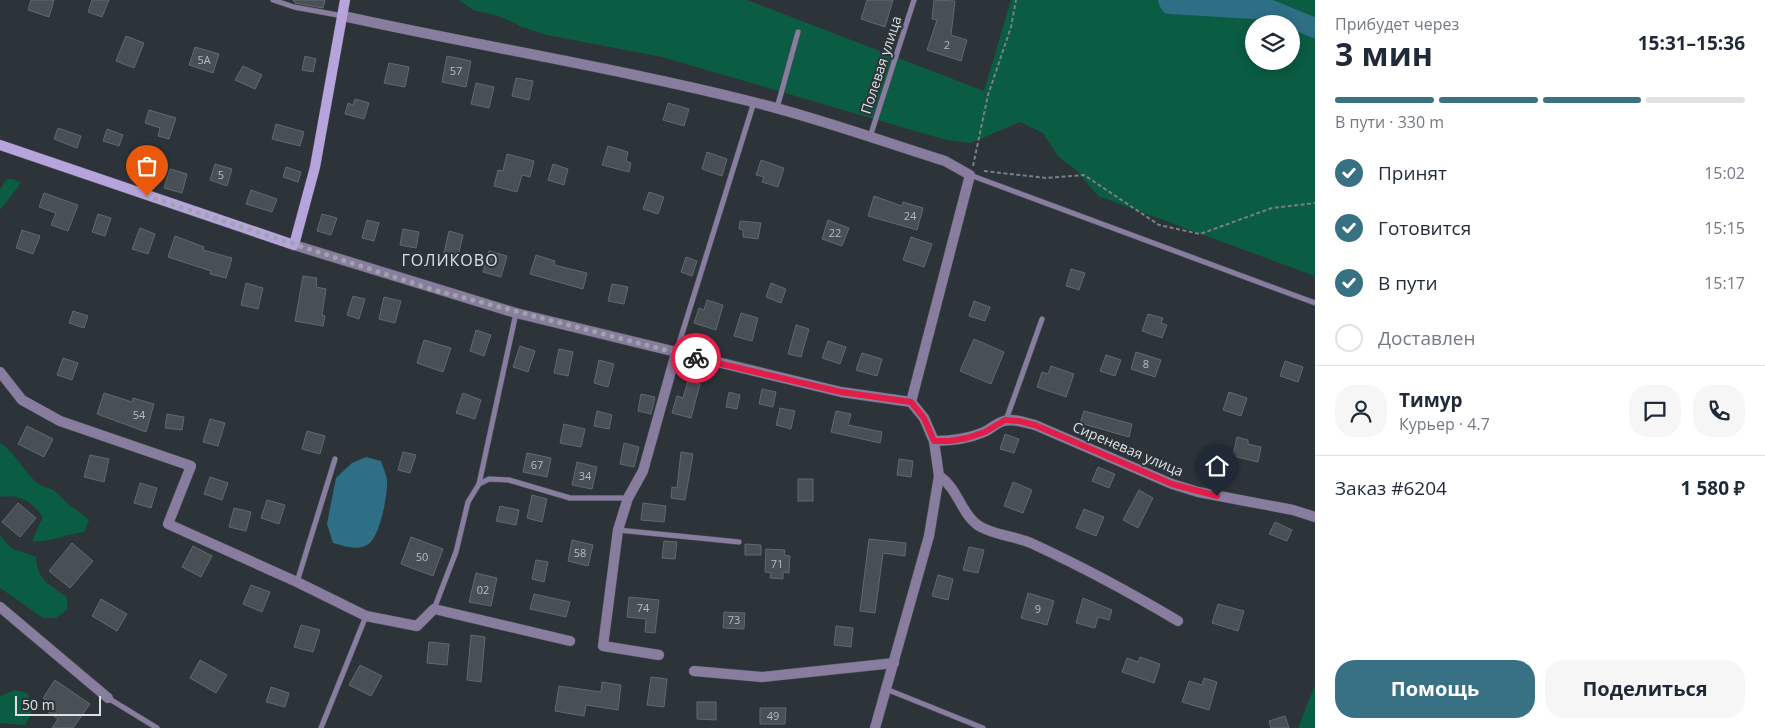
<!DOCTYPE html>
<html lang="ru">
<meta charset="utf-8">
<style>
body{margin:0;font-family:"Open Sans",sans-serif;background:#f6f6f7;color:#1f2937;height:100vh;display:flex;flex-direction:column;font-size:19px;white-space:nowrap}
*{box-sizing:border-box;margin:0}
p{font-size:16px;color:#747a83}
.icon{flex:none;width:28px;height:28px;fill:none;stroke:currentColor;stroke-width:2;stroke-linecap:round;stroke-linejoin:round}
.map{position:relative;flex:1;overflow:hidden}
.sheet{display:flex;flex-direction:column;background:#fff;width:450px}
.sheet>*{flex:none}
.fabs{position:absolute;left:1245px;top:15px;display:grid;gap:10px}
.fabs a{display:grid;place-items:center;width:55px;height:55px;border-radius:50%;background:#fff;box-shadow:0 2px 12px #0003;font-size:25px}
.scale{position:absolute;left:15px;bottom:12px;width:86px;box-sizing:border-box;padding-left:5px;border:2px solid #dce0e3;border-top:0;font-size:14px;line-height:18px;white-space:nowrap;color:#dce0e3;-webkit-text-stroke:4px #2d3439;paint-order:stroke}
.pin{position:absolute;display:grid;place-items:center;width:42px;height:42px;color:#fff;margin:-51px -21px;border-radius:50% 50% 50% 0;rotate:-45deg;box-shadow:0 0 5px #0007}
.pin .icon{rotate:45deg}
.courier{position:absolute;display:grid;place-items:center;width:50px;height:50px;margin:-25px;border:4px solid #e11d48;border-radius:50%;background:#fff;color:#222;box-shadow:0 1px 6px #0007}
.overview em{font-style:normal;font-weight:700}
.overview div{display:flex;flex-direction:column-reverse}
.overview{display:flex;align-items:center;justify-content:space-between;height:85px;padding:0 20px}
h1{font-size:32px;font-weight:700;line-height:38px}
.bar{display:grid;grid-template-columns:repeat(4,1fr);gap:8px 5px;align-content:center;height:60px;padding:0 20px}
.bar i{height:6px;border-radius:4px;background:#e0e1e3}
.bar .current{background:#397184}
.bar p{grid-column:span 4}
.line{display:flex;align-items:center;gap:12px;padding:0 20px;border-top:1px solid #e0e1e3}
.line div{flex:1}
.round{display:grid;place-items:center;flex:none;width:52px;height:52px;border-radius:20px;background:#f6f6f7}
ol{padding:0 20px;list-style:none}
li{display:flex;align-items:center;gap:15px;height:55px}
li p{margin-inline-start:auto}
li .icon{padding:5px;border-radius:50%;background:#397184;color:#fff;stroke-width:4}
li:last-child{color:#747a83}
li i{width:28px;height:28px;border:2px solid #e0e1e3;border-radius:50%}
.action{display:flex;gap:10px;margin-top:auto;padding:10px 20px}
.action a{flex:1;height:58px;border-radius:20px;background:#397184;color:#fff;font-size:20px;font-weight:700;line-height:58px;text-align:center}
.action a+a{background:#f6f6f7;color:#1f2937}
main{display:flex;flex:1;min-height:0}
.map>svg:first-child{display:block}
.green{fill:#0a5c42;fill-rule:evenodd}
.water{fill:#2e6f85}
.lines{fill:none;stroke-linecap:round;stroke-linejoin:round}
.river{stroke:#2e6f85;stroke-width:20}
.building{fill:#485055;stroke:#61686e}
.lane-casing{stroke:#495054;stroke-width:6}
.street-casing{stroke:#495054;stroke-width:11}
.secondary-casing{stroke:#495054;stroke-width:11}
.path{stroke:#797f83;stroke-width:2;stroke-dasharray:4 2.5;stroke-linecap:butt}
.lane{stroke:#887c9f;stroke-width:5}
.street{stroke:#887c9f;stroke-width:10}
.secondary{stroke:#b8a4dd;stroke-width:10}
.done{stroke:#9fa4a8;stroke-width:5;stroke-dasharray:0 9}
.route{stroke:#e11d48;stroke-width:6}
.labels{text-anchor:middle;stroke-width:4;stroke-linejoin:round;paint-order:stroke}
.number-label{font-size:11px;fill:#b7bcc0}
.street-label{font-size:14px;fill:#dce0e3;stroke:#2d3439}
.quarter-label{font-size:16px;letter-spacing:1px;fill:#dae3ea;stroke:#2d3439}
</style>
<main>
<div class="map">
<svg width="1315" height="728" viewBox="0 0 1315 728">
<rect width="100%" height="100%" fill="#2d3439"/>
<g class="green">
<path d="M459,0H747L984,91L1011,0H1315V276L1098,196L1078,172L1058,156L1043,133L1020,122L971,143L946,140L662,57L547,35L522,27L499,16L473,10ZM1254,24H1291V61H1254Z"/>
<polygon points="7,179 13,179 21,183 0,210 0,189"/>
<path d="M0,443C16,453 23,471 37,483C41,486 46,487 51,489C60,493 64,502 72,507C79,512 83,513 89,521L84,532C66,534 50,543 32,541L43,517C31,501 21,494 0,497Z"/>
<path d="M0,535L11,548L36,557C37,580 50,585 67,597V610L56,618H43L0,588Z"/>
<polygon points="1315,685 1315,728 1298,728"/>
<path d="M15,690L27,693C34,707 33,712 25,725L0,723V696Z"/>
</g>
<path class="water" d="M366,457L381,461C383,467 386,474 387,480C388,493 380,539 367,545C356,551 345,546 333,543L327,524L336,478L352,463Z"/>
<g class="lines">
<polyline class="river" points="1168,0 1170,4 1271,10 1315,28"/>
</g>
<g class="building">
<polygon points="31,0 54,0 49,17 28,10"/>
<polygon points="92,0 109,0 102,17 88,12"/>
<polygon points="293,0 325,0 323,8 295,3"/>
<polygon points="867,0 893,0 885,27 861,19"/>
<polygon points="934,0 955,1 951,35 967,40 961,61 927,50 937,20 932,19"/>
<polygon points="126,36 144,43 134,68 116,61"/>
<polygon points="195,47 219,54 213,73 189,65"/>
<polygon points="305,56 316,59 313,72 302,70"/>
<polygon points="447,56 471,61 466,87 442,82"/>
<polygon points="389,63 409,67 405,87 384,83"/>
<polygon points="243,66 262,75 255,89 235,80"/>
<polygon points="516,78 533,81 529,100 512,96"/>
<polygon points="476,83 494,87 489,108 471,104"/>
<polygon points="355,99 369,103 364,119 345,114 348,103 353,105"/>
<polygon points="668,103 689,109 684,126 663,120"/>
<polygon points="149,110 176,118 169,139 158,136 160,128 145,123"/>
<polygon points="276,124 304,132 300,146 272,139"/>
<polygon points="58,128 81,136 77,148 54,139"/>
<polygon points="107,129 123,135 119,146 103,141"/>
<polygon points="608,146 628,152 626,161 631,163 629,172 602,165"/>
<polygon points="707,152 727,159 722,176 702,169"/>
<polygon points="507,154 534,161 530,177 522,175 517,192 494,186 498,170 503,171"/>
<polygon points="761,160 784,168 778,187 762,182 764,177 756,175"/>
<polygon points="215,164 232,169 227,186 210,180"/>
<polygon points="553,164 568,169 564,185 548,180"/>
<polygon points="286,167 301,172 298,182 283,177"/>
<polygon points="170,169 187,174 182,193 164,188"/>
<polygon points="251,190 277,199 272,212 246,204"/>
<polygon points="649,192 664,197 658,214 643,209"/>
<polygon points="44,193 78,205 68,231 51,225 56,213 39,207"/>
<polygon points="874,196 902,206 903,202 923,208 917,230 868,216"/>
<polygon points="98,214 111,218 105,236 92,232"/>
<polygon points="322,214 337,218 331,235 317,231"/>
<polygon points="367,220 379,223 374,241 362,238"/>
<polygon points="828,220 849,228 842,246 822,239"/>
<polygon points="740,221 761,223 758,239 743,237 743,230 739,229"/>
<polygon points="140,228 155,234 148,254 132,249"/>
<polygon points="403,229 419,232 416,248 400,245"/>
<polygon points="22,230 40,236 33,254 16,248"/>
<polygon points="449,231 463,235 457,260 443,257"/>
<polygon points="175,236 204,247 203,250 232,258 226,278 210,274 211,271 168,257"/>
<polygon points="911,237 932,244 924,267 903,260"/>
<polygon points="489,251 507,256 501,277 483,272"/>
<polygon points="536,255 555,261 554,265 587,273 583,289 530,274"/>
<polygon points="686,257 697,261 692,276 681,272"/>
<polygon points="1071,269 1085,273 1079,290 1066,286"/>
<polygon points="303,276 317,278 316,287 326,289 322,315 325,316 323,326 295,321"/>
<polygon points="246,283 263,288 258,309 241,305"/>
<polygon points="771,283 786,289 781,303 766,297"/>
<polygon points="612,284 628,287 624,304 608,301"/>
<polygon points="353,296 365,299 359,319 347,315"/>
<polygon points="384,297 401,301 395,323 379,319"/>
<polygon points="707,300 723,305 716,330 694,323 699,308 704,310"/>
<polygon points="974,301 990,307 985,321 969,316"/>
<polygon points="73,311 88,316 84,328 69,323"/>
<polygon points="741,313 758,318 752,341 734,336"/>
<polygon points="1148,314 1163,318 1161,323 1167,325 1162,338 1142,331"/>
<polygon points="796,325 809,329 801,357 788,354"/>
<polygon points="476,330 491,335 484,356 470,351"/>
<polygon points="974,339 1004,352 991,384 960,371"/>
<polygon points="424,340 451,348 443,372 417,363"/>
<polygon points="828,341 846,347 840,364 822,358"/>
<polygon points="520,346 535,351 528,372 513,367"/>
<polygon points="559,349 573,352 568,376 554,373"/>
<polygon points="1136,352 1161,360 1155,377 1131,369"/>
<polygon points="862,353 882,359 877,376 856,370"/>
<polygon points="1106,355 1121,360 1115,376 1100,371"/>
<polygon points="63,358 78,363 72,380 57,375"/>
<polygon points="599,360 614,364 608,387 594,383"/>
<polygon points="1285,361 1303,367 1298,382 1280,376"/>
<polygon points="1051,366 1074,374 1066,397 1037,387 1042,372 1048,374"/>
<polygon points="688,381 700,384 691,418 672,413 677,396 683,398"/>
<polygon points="762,389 776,392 773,407 759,404"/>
<polygon points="729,392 740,395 737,409 726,407"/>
<polygon points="1229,392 1247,398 1241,416 1223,410"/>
<polygon points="104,393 132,402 133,398 154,404 146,432 97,414"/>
<polygon points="463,393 481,400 475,419 456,413"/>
<polygon points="641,394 655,397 651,414 638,411"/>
<polygon points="780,408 795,411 791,429 776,425"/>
<polygon points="597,411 612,415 609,429 594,426"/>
<polygon points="836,411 851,414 848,425 882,432 880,443 831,432"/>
<polygon points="1084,411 1132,424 1129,437 1080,423"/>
<polygon points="167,414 184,417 182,430 165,428"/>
<polygon points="210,419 225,423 218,446 203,442"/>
<polygon points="564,424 585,429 581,447 560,443"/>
<polygon points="27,426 53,439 44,457 18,444"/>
<polygon points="307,431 325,436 320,454 302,449"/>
<polygon points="1005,434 1019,439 1014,453 1000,449"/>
<polygon points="1237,437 1248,440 1248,444 1261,447 1258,462 1233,456"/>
<polygon points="624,443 639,447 634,467 620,464"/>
<polygon points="403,452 416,455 410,473 398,470"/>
<polygon points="681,452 693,454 685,500 671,498 672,487 677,488"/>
<polygon points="527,453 551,458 547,477 523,472"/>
<polygon points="90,455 109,459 104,482 84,477"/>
<polygon points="899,459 913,461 911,477 897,475"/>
<polygon points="577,462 597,467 592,489 572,485"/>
<polygon points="1098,467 1115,474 1109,488 1092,481"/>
<polygon points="210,477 228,483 222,500 204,494"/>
<rect x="798" y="479" width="15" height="22"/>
<polygon points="1013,482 1032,490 1023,513 1004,506"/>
<polygon points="140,483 157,488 151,508 134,503"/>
<polygon points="1139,490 1153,498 1138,528 1123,520"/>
<polygon points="532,495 547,499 542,522 527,518"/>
<polygon points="267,500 285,505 279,524 261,518"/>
<polygon points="18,503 36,518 20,537 2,522"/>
<polygon points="643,503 666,506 664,522 641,520"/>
<polygon points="500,506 519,510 516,525 496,521"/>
<polygon points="234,508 251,512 246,531 229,527"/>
<polygon points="1084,509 1104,517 1096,536 1076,528"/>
<polygon points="1275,522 1292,530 1287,541 1269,534"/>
<polygon points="411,537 443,549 433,576 401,564"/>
<polygon points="869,539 906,543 905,556 883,553 875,613 860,611"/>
<polygon points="572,540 593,545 588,566 568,561"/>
<polygon points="664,541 677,542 675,559 662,558"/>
<polygon points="72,543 93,561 70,588 49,571"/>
<polygon points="745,544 761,545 761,555 745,555"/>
<polygon points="193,546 212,556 201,577 182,567"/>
<polygon points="969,547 984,550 978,573 963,570"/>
<polygon points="766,549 785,550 784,555 790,556 789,573 783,572 783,579 770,578 771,573 765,572"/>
<polygon points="536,560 548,562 544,582 532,579"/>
<polygon points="476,573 497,578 491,606 469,602"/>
<polygon points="938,575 953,579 948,600 932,596"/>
<polygon points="251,585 270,592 262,612 243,604"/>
<polygon points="1028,593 1054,601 1047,625 1021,618"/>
<polygon points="534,594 570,602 566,617 530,609"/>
<polygon points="629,597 659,600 655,633 645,632 646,619 627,617"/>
<polygon points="1083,598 1112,610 1109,620 1098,617 1095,628 1076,623"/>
<polygon points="101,599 127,614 117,631 92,616"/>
<polygon points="1218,604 1244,611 1238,631 1212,623"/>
<polygon points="724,612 745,613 744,629 723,628"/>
<polygon points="301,625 320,630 313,652 294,647"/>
<polygon points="836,626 853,628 851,647 834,645"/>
<polygon points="471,635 485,637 481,682 467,680"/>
<polygon points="429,642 449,644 447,665 427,663"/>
<polygon points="1140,657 1160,664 1154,683 1122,672 1127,658 1138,662"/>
<polygon points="200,660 227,675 216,693 190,678"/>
<polygon points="360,665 382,676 371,696 349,685"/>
<polygon points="651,677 667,679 664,707 647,705"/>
<polygon points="1204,678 1217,682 1209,710 1182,702 1189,681 1202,685"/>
<polygon points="55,680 90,704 73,728 52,728 58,719 48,712 53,705 43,698"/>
<polygon points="602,682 621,685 618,710 586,705 584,716 555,711 559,686 601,692"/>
<polygon points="271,687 289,693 285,707 266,702"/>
<polygon points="697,702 716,702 716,720 697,719"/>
<polygon points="760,708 786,708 785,724 760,724"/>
<polygon points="1285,716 1289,728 1271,728 1269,721"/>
</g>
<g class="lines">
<g class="lane-casing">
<g id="lane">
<polyline points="273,0 294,7 343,16"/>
<polyline points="777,108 798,32"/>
<polyline points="870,137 914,0"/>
<polyline points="970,175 1315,303"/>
<polyline points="676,353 754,102"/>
<polyline points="1006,420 1042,319"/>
<polyline points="479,484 516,313"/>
<polyline points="618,530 739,542"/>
<polyline points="297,582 335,459"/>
<polyline points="434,609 456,552 468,502 479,484 489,479 509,480 570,498 627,498"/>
<polyline points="886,689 983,728"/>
<polyline points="108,698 157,728"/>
<polyline points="321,728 366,616"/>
</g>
</g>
<g class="street-casing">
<g id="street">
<path d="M343,16C479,46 617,68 753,102C818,118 881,141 945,161L970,175L911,402"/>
<polyline points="294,245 516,313 841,392 911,402 924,418 934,441 939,476 929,536 875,728"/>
<polyline points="0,372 22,400 60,421 191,466 168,524 297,582 366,616 417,626 434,609 570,641"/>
<path d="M934,441C951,441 968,439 984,432C991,429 996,423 1004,421C1014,418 1026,423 1035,425L1172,484L1198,492L1293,510L1315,517"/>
<path d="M939,476C958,488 961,514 979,526C996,536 1016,536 1033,544C1083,567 1131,593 1178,621"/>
<polyline points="0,607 108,698"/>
<polyline points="659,655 603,646 618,530 628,498 643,471 676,353"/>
<polyline points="694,671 762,677 894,663"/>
</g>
</g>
<g class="secondary-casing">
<polyline id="secondary" points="0,145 294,245 315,167 345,0"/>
</g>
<g class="path">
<polyline points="973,166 988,95 1011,27 1016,0"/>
<polyline points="984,171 1046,178 1084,175 1159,225 1200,234 1272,208 1315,203"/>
</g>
<use href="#lane" class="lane"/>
<use href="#street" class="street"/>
<use href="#secondary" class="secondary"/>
</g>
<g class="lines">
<polyline class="done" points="147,196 434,290 696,358"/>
<polyline class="route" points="696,358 841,392 911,402 924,418 934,441 949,441 967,438 985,432 1005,420 1019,421 1035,425 1172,484 1217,496"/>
</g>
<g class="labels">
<g class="number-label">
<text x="947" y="49">2</text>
<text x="204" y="64">5А</text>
<text x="456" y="75">57</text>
<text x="221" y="179">5</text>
<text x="910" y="220">24</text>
<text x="835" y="237">22</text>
<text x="1146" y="368">8</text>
<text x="139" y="419">54</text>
<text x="537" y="469">67</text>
<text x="585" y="480">34</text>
<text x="580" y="557">58</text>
<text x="422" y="561">50</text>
<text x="777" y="568">71</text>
<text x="483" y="594">02</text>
<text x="643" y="612">74</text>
<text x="1038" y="613">9</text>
<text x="734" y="624">73</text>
<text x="773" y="720">49</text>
</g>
<g class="street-label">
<text transform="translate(881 65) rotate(-72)" y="5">Полевая улица</text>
<text transform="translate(1128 449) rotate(23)" y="5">Сиреневая улица</text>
</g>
<g class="quarter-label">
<text x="450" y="266">ГОЛИКОВО</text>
</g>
</g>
</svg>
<div class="fabs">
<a><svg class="icon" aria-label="layers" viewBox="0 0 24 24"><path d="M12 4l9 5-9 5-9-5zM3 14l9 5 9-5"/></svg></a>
</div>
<div class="scale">50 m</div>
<div class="pin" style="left:147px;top:196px;background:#ea580c"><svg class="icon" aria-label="bag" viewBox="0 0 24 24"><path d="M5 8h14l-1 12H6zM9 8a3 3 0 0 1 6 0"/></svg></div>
<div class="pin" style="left:1217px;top:496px;background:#1f2937"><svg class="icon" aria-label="home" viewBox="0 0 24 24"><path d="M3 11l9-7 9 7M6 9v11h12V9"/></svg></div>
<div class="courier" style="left:696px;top:358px"><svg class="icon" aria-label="bike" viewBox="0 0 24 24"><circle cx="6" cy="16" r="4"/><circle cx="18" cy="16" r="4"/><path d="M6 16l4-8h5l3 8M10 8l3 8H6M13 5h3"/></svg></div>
</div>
<section class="sheet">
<div class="overview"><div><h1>3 мин</h1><p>Прибудет через</p></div><em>15:31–15:36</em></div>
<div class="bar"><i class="current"></i><i class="current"></i><i class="current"></i><i></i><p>В пути · 330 m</p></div>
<ol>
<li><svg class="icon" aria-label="check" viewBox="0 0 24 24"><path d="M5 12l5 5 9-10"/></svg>Принят<p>15:02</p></li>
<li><svg class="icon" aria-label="check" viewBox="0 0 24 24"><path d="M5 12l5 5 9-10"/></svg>Готовится<p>15:15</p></li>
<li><svg class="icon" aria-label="check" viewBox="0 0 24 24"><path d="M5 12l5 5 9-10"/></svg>В пути<p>15:17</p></li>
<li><i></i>Доставлен</li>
</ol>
<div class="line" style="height:90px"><a class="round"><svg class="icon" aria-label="person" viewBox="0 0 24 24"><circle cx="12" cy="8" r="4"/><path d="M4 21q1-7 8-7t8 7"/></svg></a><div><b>Тимур</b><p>Курьер · 4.7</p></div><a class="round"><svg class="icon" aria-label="chat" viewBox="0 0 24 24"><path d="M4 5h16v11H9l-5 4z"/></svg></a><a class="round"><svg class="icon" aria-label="phone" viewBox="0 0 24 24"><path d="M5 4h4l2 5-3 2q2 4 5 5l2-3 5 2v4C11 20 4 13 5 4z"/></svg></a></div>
<div class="line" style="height:65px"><div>Заказ #6204</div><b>1 580 ₽</b></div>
<div class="action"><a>Помощь</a><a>Поделиться</a></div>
</section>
</main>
